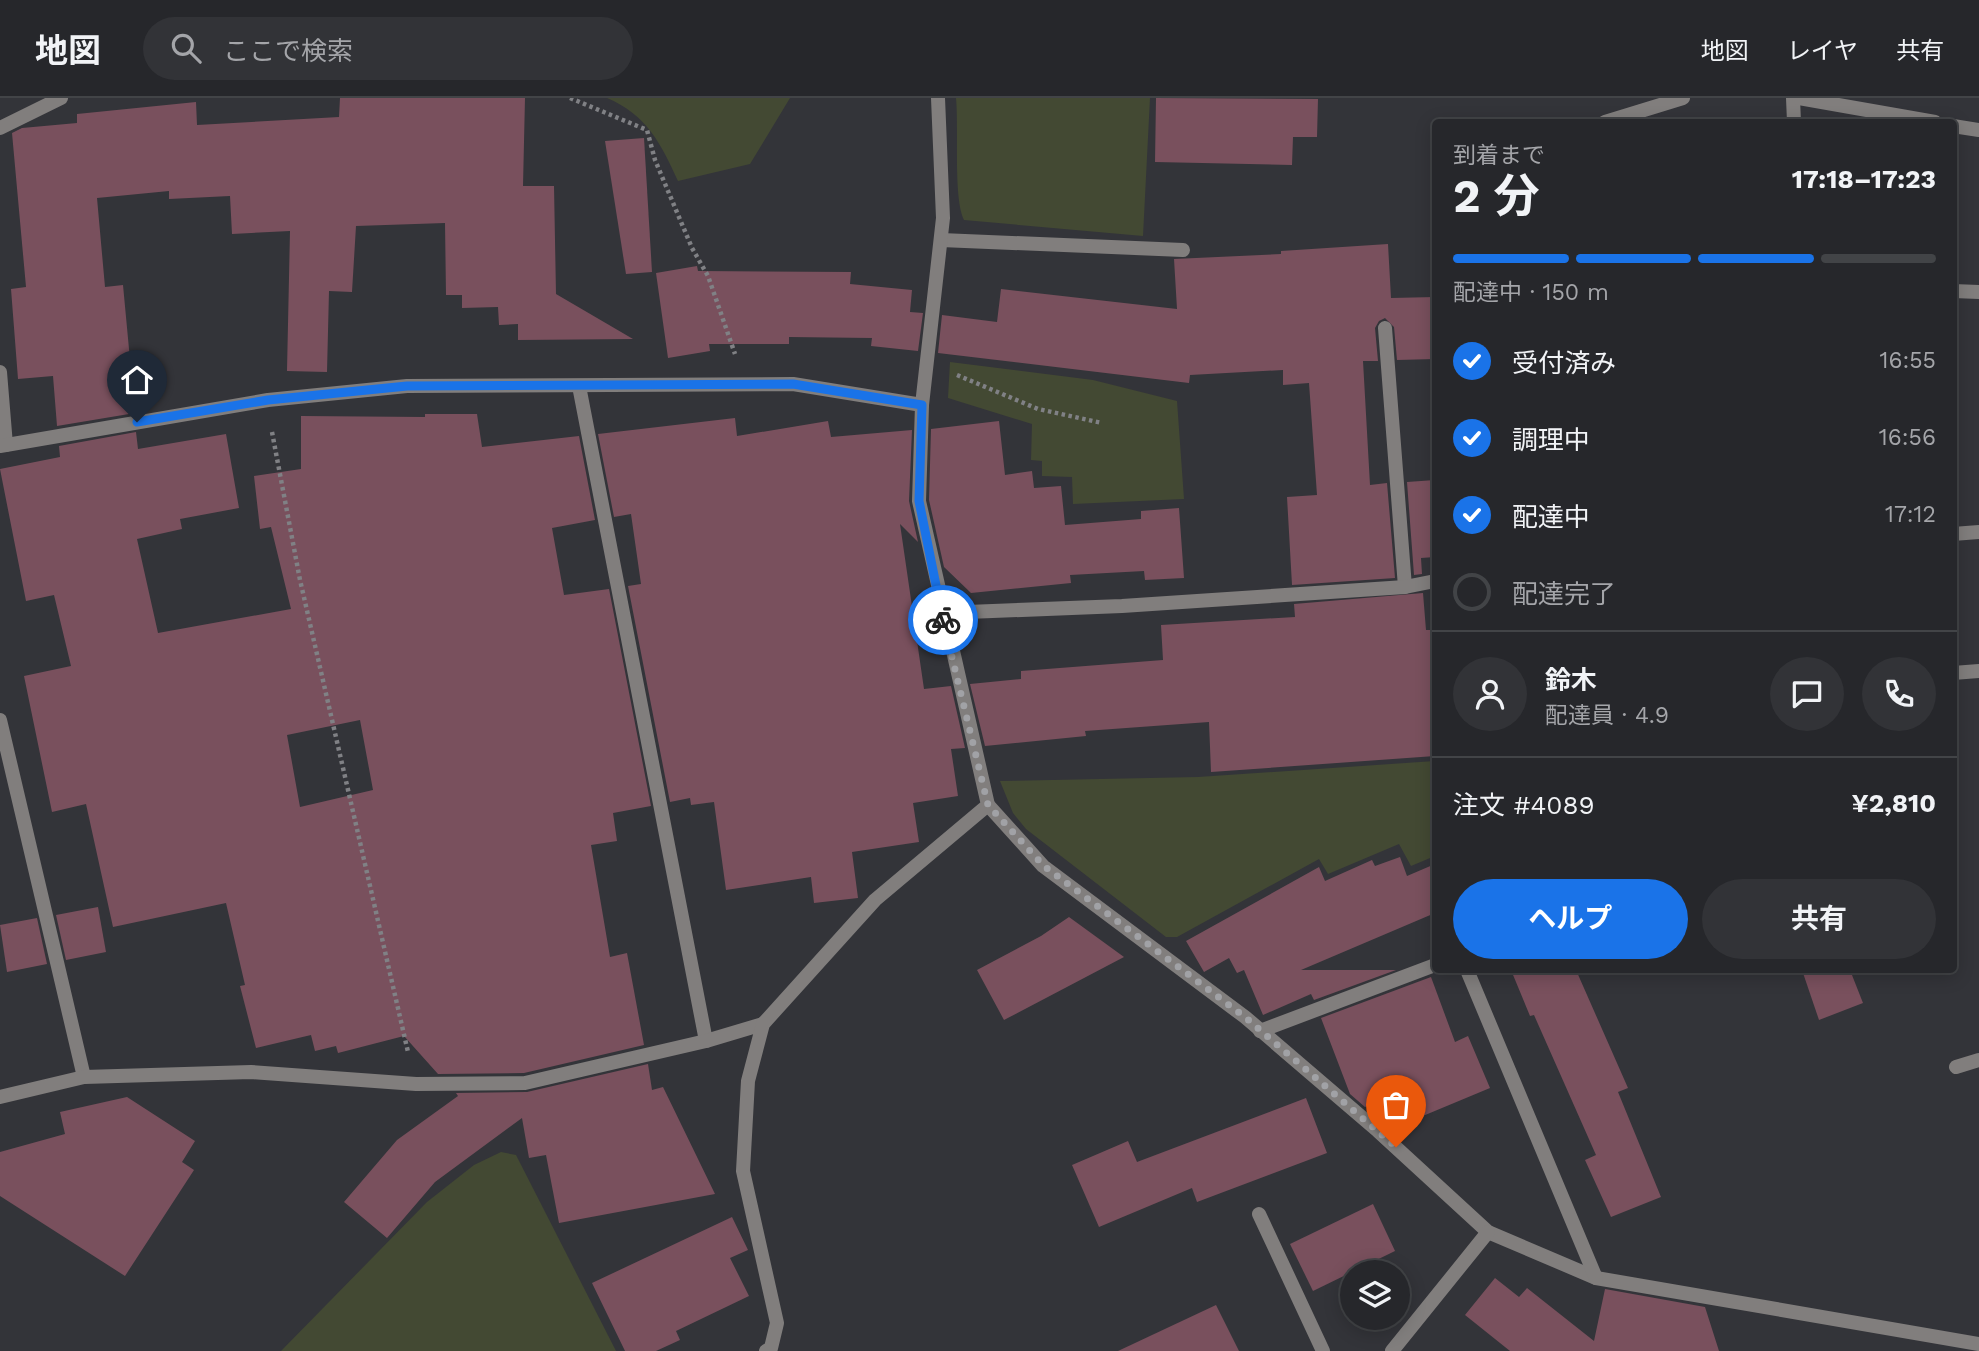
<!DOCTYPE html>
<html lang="ja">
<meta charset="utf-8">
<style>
body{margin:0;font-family:"Work Sans","Noto Sans JP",sans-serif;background:#323337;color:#f1f3f6;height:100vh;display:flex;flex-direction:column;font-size:26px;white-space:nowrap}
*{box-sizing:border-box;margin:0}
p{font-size:23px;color:#a4a5a9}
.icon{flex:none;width:38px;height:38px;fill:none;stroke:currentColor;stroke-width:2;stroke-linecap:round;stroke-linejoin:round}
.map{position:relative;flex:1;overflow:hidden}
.drawer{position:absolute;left:1432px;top:21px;width:525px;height:854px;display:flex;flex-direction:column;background:#26272b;border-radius:7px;box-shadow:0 4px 18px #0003,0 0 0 2px #424447}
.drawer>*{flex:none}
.buttons{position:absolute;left:1340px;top:1162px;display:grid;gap:14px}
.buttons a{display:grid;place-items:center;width:70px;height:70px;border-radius:50%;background:#26272b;box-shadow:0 4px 18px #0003,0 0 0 2px #424447;font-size:35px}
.pin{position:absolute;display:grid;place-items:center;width:60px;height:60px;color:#fff;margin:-72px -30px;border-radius:50% 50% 50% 0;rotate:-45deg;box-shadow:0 0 7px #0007}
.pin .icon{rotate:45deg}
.courier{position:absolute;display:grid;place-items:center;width:70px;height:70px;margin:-35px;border:5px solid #1a73e8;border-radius:50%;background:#fff;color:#222;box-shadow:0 2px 9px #0007}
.headline em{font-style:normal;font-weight:700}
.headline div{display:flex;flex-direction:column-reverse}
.headline{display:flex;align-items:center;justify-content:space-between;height:119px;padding:0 21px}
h1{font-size:46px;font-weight:700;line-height:52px}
.bar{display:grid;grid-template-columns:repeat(4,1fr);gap:10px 7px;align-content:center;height:84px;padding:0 21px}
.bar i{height:9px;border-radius:5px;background:#424447}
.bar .active{background:#1a73e8}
.bar p{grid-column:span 4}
.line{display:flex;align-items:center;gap:18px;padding:0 21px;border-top:2px solid #424447}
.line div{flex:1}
.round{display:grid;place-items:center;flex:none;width:74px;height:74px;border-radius:37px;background:#323337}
ol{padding:0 21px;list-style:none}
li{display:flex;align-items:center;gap:21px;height:77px}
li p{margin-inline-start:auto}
li .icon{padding:7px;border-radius:50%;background:#1a73e8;color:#fff;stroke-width:4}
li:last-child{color:#a4a5a9}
li i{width:38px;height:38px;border:4px solid #424447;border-radius:50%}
.primary-button{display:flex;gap:14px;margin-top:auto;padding:14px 21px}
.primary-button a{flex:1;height:80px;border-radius:42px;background:#1a73e8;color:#fff;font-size:28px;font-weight:700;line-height:80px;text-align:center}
.primary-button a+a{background:#323337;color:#f1f3f6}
header{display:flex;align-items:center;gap:42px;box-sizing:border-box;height:98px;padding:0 35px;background:#26272b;border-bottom:2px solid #424447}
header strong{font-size:33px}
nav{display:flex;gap:38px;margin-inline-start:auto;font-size:24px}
.search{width:490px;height:63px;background:#323337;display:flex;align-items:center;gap:18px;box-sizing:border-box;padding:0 24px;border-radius:38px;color:#a4a5a9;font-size:26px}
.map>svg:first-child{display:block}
.green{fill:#434933}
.building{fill:#79505d;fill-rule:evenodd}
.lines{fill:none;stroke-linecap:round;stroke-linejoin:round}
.path{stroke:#808185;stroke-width:4.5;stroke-dasharray:3.5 3.5;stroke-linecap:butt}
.service{stroke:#817e7d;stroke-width:14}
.minor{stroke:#817e7d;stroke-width:14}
.done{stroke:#a1a2a6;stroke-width:7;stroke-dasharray:0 12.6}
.route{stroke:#1a73e8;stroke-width:9}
</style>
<header>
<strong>地図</strong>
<div class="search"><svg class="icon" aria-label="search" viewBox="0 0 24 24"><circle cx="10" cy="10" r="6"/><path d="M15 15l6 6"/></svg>ここで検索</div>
<nav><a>地図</a><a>レイヤ</a><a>共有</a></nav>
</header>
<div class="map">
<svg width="1979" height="1253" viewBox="0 0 1979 1253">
<rect width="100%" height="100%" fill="#333439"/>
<g class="green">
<path d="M607,0H790L750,66L678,83C661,46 647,17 607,0Z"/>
<path d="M956,0H1150L1143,138L964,122C953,100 959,31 956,0Z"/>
<polygon points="950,264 1093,282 1177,303 1184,401 1073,406 1072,379 1042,378 1042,363 1031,362 1032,326 948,300"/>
<polygon points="1435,663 1435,758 1411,768 1399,746 1328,776 1319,761 1177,839 1166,839 1026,731 1013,715 1000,683 1198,679"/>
<polygon points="501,1054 516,1057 616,1253 281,1253 427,1104 474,1067"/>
</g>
<g class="building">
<polygon points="340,0 525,0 523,88 554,88 556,196 633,241 518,242 518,226 499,227 498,209 462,210 462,197 446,197 445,125 356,128 352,194 329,193 327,274 287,273 290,133 232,136 230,98 169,101 169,93 97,100 105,189 123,187 135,315 57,328 53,278 18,281 11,191 26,189 12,35 22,30 77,25 77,16 196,4 197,27 339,19"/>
<polygon points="1156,0 1318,1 1317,39 1293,39 1292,67 1155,64"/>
<polygon points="644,40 652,174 626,176 605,43"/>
<polygon points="1388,146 1391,200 1435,199 1435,261 1397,262 1394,229 1385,220 1379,223 1375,230 1378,263 1363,263 1370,387 1387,385 1395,480 1292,487 1287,399 1317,397 1309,285 1283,287 1283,272 1190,277 1189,285 938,255 942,217 997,224 1001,191 1177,211 1174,161 1281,156 1281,153"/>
<polygon points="697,168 698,173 851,174 850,186 912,192 910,214 923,215 918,253 871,248 872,240 789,239 789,246 709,246 710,253 668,260 656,175"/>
<path d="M425,316H477L482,349L579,338L595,422L552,430L564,497L609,491L651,708L613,715L617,743L591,747L610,859L627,855L644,947L524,975L438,976L404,938L338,955L336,948L315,953L311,937L256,950L240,888L245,887L226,805L113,829L86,706L52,714L24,578L71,568L54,497L26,503L0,371L60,359L59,348L136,334L138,351L226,336L239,410L180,421L182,431L137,441L158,535L291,511L271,429L260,431L254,378L301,371V318L425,319ZM360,622L373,692L300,709L287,637Z"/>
<polygon points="735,320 737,338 828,323 831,339 912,332 909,403 918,444 900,426 924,591 951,588 965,650 951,651 958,698 913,705 919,744 852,754 858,800 814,805 811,779 726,792 714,704 691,707 690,700 670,704 628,488 641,486 631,416 614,419 598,336"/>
<polygon points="999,323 1005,377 1032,373 1034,390 1061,388 1065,427 1141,421 1141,413 1179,410 1184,480 1145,482 1144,473 1070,477 1071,485 971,495 944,469 929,402 931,331"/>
<polygon points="1435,382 1435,459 1421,460 1422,476 1414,477 1407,384"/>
<polygon points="1423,495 1426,532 1435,532 1435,658 1211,674 1209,624 1085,633 1086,638 985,648 970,586 1021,581 1021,573 1163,562 1161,527 1295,519 1294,506"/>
<polygon points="1400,759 1407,778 1435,766 1435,815 1301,872 1396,872 1314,902 1311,896 1263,917 1244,872 1237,875 1229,860 1204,874 1186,843 1319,769 1325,783 1372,762 1375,768"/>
<polygon points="98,809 106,854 66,862 56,817"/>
<polygon points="1069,819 1124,859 1004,922 977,872 1041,838"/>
<polygon points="37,820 47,866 7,874 0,827"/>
<polygon points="1511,872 1576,872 1628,990 1618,994 1661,1099 1611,1119 1585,1062 1596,1057 1534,917 1530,918"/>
<polygon points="1802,872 1850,872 1863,905 1819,922"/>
<polygon points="1431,879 1455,944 1468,938 1490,990 1406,1025 1394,998 1365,1009 1350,996 1321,920"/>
<polygon points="648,966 652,992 663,989 715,1096 559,1125 546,1057 529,1060 522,1020 435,1084 387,1140 344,1104 397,1042 458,998 456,995 527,994"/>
<polygon points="127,999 195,1043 182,1064 194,1072 125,1178 0,1098 0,1054 65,1036 60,1014"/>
<polygon points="1306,1000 1327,1055 1197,1104 1192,1090 1099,1129 1072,1067 1128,1043 1137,1064"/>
<polygon points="1373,1106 1395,1153 1313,1193 1290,1146"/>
<polygon points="732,1119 748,1152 730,1160 749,1198 676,1233 680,1242 656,1253 625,1253 592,1185"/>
<polygon points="1495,1180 1519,1199 1527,1190 1594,1243 1605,1191 1705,1209 1719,1253 1510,1253 1465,1217"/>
<polygon points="1216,1207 1239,1253 1118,1253"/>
</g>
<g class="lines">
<g class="path">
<polyline points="570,0 647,32 655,62 692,150 708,178 735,256"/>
<polyline points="957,277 1038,311 1102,325"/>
<polyline points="272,334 300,482 408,954"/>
</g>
<polyline class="service" points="988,707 1043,768 1245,919 1378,1033 1488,1134 1596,1180 1979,1246"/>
<g class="minor">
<polyline points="1793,0 1794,24"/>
<polyline points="1799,0 1935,24"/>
<polyline points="1605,24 1683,0"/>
<polyline points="1953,28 1979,32"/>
<polyline points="0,30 61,0"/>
<polyline points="941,142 1183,152"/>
<polyline points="1953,193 1979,194"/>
<polyline points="1385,230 1405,489"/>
<polyline points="0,274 6,347"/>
<polyline points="579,288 706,943"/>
<polyline points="0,348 268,302 407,288 793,286 922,307"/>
<polyline points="1953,436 1979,434"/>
<polyline points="942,515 1122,508 1405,489 1435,483"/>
<polyline points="1953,575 1979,573"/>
<polyline points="0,622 84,979"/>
<polyline points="1467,872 1596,1180"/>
<polyline points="1260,933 1435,867"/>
<polyline points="1956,969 1979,962"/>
<polyline points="0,999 84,979 251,974 416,986 525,985 706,943 763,926"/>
<polyline points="1259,1116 1323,1253"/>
<polyline points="766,1253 771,1250 777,1225 743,1073 748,983 763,926 875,802 988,707 919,403 922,307 943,120 938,0"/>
<polyline points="1392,1253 1488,1134"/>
</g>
</g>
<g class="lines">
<polyline class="done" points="943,522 988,707 1044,768 1245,919 1396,1049"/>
<polyline class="route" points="137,324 268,302 407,288 793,286 922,307 919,403 943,522"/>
</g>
</svg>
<div class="buttons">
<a><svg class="icon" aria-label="layers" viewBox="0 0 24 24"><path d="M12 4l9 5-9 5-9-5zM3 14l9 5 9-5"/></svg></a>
</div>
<div class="pin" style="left:1396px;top:1049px;background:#ea580c"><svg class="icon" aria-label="bag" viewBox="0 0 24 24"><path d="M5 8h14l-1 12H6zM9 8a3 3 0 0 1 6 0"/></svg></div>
<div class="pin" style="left:137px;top:324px;background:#1f2937"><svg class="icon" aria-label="home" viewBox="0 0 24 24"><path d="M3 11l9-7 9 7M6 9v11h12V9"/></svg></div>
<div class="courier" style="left:943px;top:522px"><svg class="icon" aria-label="bike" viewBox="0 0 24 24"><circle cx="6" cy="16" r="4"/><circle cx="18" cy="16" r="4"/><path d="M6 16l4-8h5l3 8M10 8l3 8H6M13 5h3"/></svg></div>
<section class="drawer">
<div class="headline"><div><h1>2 分</h1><p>到着まで</p></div><em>17:18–17:23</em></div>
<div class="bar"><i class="active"></i><i class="active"></i><i class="active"></i><i></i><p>配達中 · 150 m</p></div>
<ol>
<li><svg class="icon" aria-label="check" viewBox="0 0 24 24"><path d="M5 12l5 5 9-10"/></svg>受付済み<p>16:55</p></li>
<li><svg class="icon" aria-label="check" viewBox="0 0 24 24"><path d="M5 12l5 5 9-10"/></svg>調理中<p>16:56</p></li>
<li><svg class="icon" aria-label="check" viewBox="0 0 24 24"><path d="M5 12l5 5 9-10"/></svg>配達中<p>17:12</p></li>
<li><i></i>配達完了</li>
</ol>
<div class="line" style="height:126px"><a class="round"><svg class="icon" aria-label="person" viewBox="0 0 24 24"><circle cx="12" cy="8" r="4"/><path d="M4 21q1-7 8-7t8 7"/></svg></a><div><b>鈴木</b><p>配達員 · 4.9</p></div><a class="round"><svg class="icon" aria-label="chat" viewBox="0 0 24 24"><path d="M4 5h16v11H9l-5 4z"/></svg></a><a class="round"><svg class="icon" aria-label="phone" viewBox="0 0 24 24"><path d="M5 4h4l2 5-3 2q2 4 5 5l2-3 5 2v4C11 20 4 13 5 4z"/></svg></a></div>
<div class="line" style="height:91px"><div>注文 #4089</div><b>¥2,810</b></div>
<div class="primary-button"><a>ヘルプ</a><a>共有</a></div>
</section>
</div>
